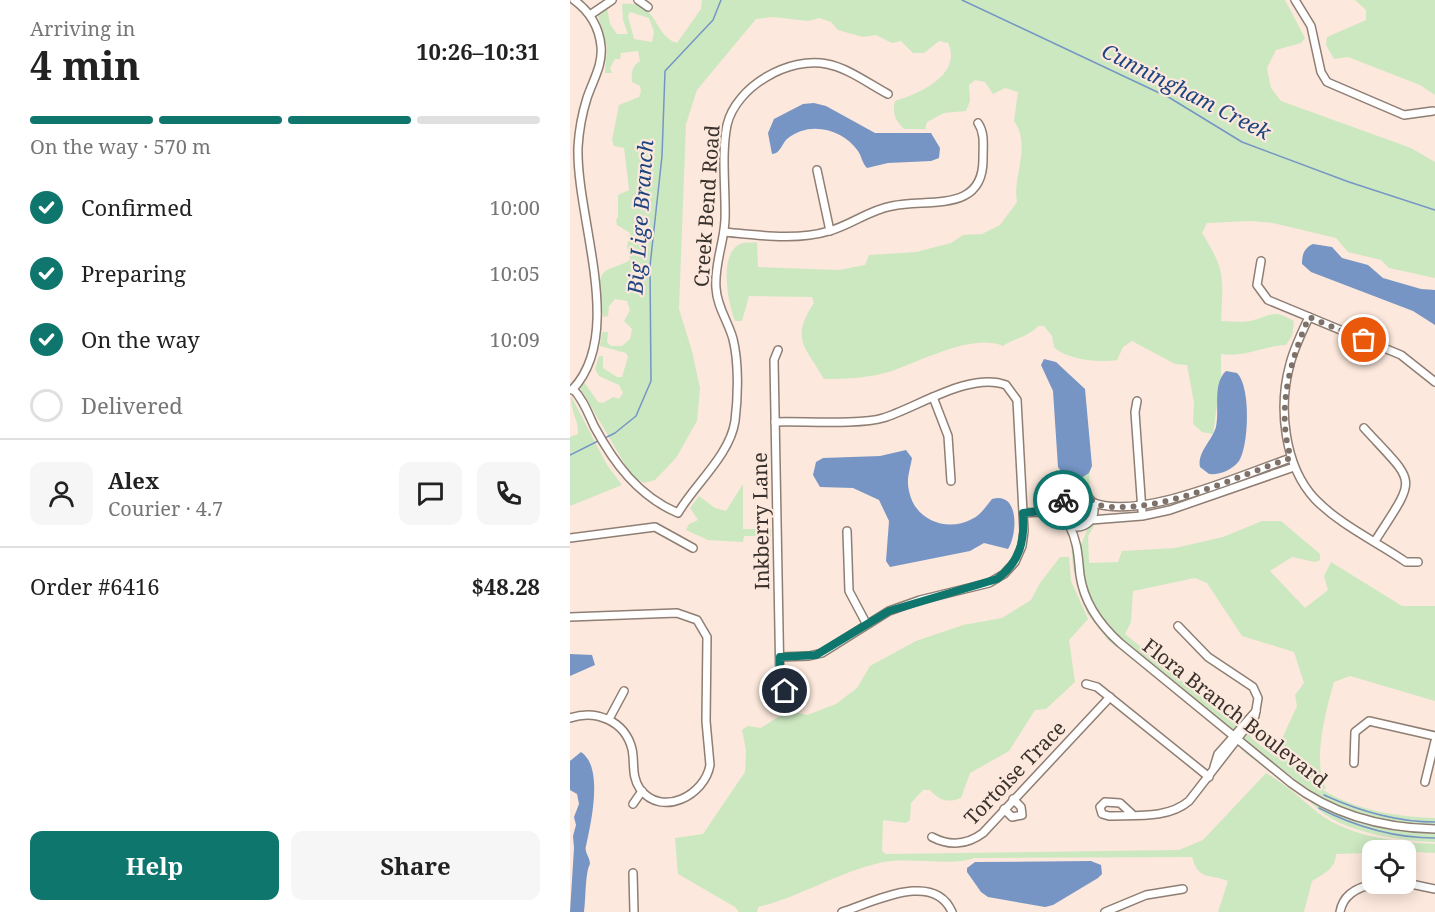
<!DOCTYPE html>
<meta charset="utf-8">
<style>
body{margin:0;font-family:"Noto Serif",serif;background:#f6f6f6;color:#222;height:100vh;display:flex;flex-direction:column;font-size:22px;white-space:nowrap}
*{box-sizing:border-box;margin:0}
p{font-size:20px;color:#767676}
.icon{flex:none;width:33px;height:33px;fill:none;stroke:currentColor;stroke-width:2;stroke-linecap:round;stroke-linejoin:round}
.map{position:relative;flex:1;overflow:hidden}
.drawer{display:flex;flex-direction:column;background:#fff;width:570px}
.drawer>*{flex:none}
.fabs{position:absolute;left:792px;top:840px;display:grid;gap:12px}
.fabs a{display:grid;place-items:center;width:54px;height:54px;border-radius:12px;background:#fff;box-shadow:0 3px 15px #0003;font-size:30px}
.pin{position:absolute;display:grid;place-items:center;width:51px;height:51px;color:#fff;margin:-26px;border:3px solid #fff;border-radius:50%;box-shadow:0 2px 6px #0007}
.courier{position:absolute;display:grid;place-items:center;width:60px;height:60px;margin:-30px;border:4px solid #0f766e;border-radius:50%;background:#fff;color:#222;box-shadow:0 2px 8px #0007}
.summary em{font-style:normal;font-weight:700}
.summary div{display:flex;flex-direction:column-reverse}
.summary{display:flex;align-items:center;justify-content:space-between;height:102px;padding:0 30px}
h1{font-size:39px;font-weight:700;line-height:45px}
.bar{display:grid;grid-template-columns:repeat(4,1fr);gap:9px 6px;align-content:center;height:72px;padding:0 30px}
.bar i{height:8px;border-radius:4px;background:#e0e0e0}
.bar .selected{background:#0f766e}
.bar p{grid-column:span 4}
.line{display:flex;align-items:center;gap:15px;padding:0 30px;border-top:2px solid #e0e0e0}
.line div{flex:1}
.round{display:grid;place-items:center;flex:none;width:63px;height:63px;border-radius:12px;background:#f6f6f6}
ol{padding:0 30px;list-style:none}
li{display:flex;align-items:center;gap:18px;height:66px}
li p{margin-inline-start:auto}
li .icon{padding:6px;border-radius:50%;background:#0f766e;color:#fff;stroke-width:4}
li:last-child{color:#767676}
li i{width:33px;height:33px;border:3px solid #e0e0e0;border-radius:50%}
.action{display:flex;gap:12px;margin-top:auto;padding:12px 30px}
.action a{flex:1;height:69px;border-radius:12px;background:#0f766e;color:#fff;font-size:24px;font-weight:700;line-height:69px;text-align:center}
.action a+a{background:#f6f6f6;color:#222}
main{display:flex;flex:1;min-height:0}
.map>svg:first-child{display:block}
.green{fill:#cce8c0;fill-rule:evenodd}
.water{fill:#7695c5}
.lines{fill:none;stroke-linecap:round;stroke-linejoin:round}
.stream{stroke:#7695c5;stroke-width:1.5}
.minor-casing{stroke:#8f7e73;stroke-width:10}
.minor{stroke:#fff;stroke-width:7}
.done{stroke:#7d716a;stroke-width:6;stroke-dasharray:0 10.8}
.route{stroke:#0f766e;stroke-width:8}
.labels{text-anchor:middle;stroke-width:4.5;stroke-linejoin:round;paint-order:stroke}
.street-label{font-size:20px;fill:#38312c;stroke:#fce8dc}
.water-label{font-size:21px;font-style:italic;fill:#1e4580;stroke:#fce8dc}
</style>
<main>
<section class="drawer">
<div class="summary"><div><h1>4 min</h1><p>Arriving in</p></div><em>10:26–10:31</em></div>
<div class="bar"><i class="selected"></i><i class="selected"></i><i class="selected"></i><i></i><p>On the way · 570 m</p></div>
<ol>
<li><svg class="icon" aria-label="check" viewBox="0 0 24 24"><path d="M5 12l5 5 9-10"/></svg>Confirmed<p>10:00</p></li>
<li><svg class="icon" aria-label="check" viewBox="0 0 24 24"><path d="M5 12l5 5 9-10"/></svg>Preparing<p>10:05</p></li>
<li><svg class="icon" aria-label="check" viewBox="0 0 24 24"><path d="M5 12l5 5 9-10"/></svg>On the way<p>10:09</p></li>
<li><i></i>Delivered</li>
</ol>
<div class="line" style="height:108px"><a class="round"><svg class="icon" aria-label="person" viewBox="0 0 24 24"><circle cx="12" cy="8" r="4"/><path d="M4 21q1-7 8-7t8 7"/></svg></a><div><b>Alex</b><p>Courier · 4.7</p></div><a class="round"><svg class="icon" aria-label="chat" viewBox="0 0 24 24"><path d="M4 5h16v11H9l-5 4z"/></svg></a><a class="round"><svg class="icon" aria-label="phone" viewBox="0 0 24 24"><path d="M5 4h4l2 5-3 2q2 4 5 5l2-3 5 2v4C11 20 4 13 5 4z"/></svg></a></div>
<div class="line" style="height:78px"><div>Order #6416</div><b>$48.28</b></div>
<div class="action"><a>Help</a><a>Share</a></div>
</section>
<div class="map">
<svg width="865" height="912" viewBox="0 0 865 912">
<rect width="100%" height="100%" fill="#fce8dc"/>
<g class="green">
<path d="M132,0H715L735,38L731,43L706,50L697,68L701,88L711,101L841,148L865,162V278L819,268L811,260L778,252L766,238L703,223L681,221L637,223L632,233C656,271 653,277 651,321C660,321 672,323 680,321C702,316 701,308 724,321L722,336L716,345C693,346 675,358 651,354V376L643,434L632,432L623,424L624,403L617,365L605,364L562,341L553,347L547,360C530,363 497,360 484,347L482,336L474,326H468C457,338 446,337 433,346C403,333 351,361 322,371C300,378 277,379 254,379C235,346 220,339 244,303L242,297L179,296L172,321H165C158,304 147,250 173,243C177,242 183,243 187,242L188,267L269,270L295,265L299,255L346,252L381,243L393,235L412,234L430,225L447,202C442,177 462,146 444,121L448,92L435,88L423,94L415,82L405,80L399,85L400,101L396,111L374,113L357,122L355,129H334C325,120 322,113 325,101C348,94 393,75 378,43L369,41L354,53H343L331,41L322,43L306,35L293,37L268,30L261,22L249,18L238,21L203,17L186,19L127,90L116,124L109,309L122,351L130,388L127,421L106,458L85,480L74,483L62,476L10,388L14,382L28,402L33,403L43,397L49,399L53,393L49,385L29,376L25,369L29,356H33V368L47,377H52L58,357L56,353L30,346L32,332H38L37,342L41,346H52L60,339L62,329L54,321L60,310L57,301L45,299L39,306L38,316L34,317C29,305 24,278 37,270C44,266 53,265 60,260L57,247L60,233L47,225L46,220L48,217V195L59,190L54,148L44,146L42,140L49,105L69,97L71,91L70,86L62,82C61,73 62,66 70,61L68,51L51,53L50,59H45L40,68L42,73H35L37,47L28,16L37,8L40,24L47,34H58L53,20L52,4C89,0 82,35 107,43L131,9ZM60,12L79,18L84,32L82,42L64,39L58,16Z"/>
<polygon points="785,0 865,0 865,95 850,85 778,57 764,59 756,45 757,37 796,20 796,10"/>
<path d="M1,396L37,465L52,485L0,506V437L8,434C9,421 0,410 1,396Z"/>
<path d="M519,473L521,494L526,503L513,488H503L488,501L478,505C492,499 491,488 491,474L507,481Z"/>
<polygon points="173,484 173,529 201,529 201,536 174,536 173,542 138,540 116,530 119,524 128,520 120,508 129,496 145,508 156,511"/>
<polygon points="506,495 506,506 498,522 492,513 493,504"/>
<path d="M507,496L515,497C523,504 524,513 517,522L510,513Z"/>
<path d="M527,521L518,536L519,563L548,562L552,551L605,548L653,537L692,521H711L750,554V560L745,562L722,557L700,571L735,608L758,590L754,576L761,562L832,606H865V701L780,676L764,682C756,709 742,764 756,788L753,790C786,810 827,817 865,818V827C779,825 739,793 676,741L674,737L679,730L681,738L704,756L727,706L725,695L734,683L724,652L672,636L637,583L625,578L563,591L561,622L555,634L658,719L670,723L665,729H660L553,641L526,611L515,584L511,545L518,528Z"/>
<polygon points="496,527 502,534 520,613 657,735 538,640 517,613 503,569 501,541"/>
<path d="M490,557H499L501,581L518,619L499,640L505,682L476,709L465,710L439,751L400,773L391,798C378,803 370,801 360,790H353L341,803L340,820L336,823L313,820L312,851L316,854L609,850L633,840L696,773C713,783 726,794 741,807C772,836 824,842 865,844V853L802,850V853L766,854C766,868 754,874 742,881L734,912H648L658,881C638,873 629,881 622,857L404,858C381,867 338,856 309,863C267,873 230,897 188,907L187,912H169L165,907L108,874L105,838L133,834L175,772L176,750L172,730L178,726L191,728L219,710L237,715L266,704L287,688L300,666L346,641L393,625L432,618L461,600L470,583Z"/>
<path d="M669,745C735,796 779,830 865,832V842C826,841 762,831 737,798L675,753Z"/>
</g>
<g class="water">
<path d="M244,103L256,106L305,133H361L370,148L369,158L361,161L318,163L297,168C292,163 292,157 288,151C273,129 239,120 217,139C211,145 210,154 202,154L198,133L204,119L233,104Z"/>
<path d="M743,244L762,247L772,258L798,265L813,278L851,289L865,290V325L843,311L741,272L732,264C732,255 734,248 743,244Z"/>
<polygon points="474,359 486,362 515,389 522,466 519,473 507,481 496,479 488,467 483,391 471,365"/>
<path d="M656,371L667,373C681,386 679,446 669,461C662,470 650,475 639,474L630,467C627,452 642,441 646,427C650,410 642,384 656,371Z"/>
<path d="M336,450L342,458C340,470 336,479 339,491C344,519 376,533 402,519C411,515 416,506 422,499C449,491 448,533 438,549L414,543L400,551L320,567L316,561L319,521L309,500L283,488L250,487L243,475L246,462L253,458L310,456Z"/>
<polygon points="0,654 22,655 25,665 0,676"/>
<path d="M11,752C34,767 21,823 16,846C14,852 20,857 20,864C15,872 16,900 14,912H0L4,848L3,836L6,825L4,817L9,804L7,794L0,790V761Z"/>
<polygon points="521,861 531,865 532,874 528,878 483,905 475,907 418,897 411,892 397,872 397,868 405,862"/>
</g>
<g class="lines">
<g class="stream">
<polyline points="392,0 600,98 672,142 779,182 865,210"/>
<polyline points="35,438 45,433 66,416 81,381 80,266 92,156 95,71 143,20 151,0"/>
<polyline points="0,455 28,441"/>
<path d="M754,795C789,811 826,822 865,822"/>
<path d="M749,808C786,827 823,838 865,838"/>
</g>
<g class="minor-casing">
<g id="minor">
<polyline points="68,0 78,7"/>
<polyline points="725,0 741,26 751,72 757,82 834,115 863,111"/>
<polyline points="20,15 42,0"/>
<polyline points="247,170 260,231"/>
<path d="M154,232C187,235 227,241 259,231C281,225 299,210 322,206C358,198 414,214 413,158C413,146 415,133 408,123"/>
<polyline points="691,261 687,285 698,300 831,355 865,382"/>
<path d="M739,317C732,332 724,348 720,364C708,407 714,466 745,499C770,525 807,542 836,562H848"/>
<polyline points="208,350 204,360 210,684 215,691"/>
<path d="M3,389C13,399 18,413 24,426C44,463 68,496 108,513C125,484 160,455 165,421C168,397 169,363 163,339C158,321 147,307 146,288C144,265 154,243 155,220C156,190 151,155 157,125C166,86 220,56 257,64C278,68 299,84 318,94"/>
<path d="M2,390C56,334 6,219 8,147C9,130 12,114 17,98C23,80 33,65 31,46C29,27 19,11 4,0"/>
<polyline points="363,397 378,436 381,481"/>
<polyline points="567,401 565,412 572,511"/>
<path d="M205,422C232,421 290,425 313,418C346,408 401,371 436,385L447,400L454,531L452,546L445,562L434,574L419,583L350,600L319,611L252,653L239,656L210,657"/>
<path d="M794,428C847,486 848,474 805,541"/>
<circle cx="507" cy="510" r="17"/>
<path d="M522,502C569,522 673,474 721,458"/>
<polyline points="491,503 472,512 493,520"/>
<polyline points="453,513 472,512"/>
<polyline points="521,520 572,516 600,510 724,467"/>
<path d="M499,525C508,542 508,556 510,575C514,603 530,625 550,643L721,783C763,815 812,828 865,829"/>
<polyline points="277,531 279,591 296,623"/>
<polyline points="0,538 85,527 123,548"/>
<path d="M0,617L107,613L127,620L137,637L136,721L140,765C135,795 92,818 70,789C61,776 65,763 62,749C55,721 26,709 0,718"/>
<polyline points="516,684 527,687 639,777"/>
<polyline points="39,719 54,691"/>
<polyline points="784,763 785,732 799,721 865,736"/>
<polyline points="644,767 648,754 686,711"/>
<polyline points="855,782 865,741"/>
<polyline points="63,804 72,791"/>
<polyline points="434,809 442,817 452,815 451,807 443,799"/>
<path d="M562,814L550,803L535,802L530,807L532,814L539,816C565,815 598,819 619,801L685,716L688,698L683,687L638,657L608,626"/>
<path d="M362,837C379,846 397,845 413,833L540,697"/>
<polyline points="63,873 64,912"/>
<polyline points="836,883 865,889"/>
<path d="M272,912C304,902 364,870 382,912"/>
<polyline points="535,912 576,895 613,889"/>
<path d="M770,912C773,894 788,887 804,884"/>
</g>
</g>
<use href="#minor" class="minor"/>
</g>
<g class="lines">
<path class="done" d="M493,500L507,493C520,495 525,507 539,507C601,510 664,477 721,458C706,410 720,361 739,317L794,340"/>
<path class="route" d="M215,691L210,684V657L246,655L319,611L427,579C450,562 455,541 453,513L481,510L493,500"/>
</g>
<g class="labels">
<g class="street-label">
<text transform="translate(137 206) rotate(-86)" y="7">Creek Bend Road</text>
<text transform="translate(191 521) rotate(-91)" y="7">Inkberry Lane</text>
<text transform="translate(665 713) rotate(38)" y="7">Flora Branch Boulevard</text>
<text transform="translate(445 773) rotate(-46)" y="7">Tortoise Trace</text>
</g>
<g class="water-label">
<text transform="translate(616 92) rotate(27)" y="7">Cunningham Creek</text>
<text transform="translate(71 217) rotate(-86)" y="7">Big Lige Branch</text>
</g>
</g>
</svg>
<div class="fabs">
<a><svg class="icon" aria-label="locate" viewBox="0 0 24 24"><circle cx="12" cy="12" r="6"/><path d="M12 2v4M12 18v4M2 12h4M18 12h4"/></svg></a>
</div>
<div class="pin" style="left:794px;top:340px;background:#ea580c"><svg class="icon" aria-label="bag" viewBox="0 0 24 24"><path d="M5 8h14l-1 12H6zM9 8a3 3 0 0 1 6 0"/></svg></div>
<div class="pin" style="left:215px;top:691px;background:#1f2937"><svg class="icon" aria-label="home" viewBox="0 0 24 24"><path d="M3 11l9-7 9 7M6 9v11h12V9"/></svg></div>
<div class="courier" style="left:493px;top:500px"><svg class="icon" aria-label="bike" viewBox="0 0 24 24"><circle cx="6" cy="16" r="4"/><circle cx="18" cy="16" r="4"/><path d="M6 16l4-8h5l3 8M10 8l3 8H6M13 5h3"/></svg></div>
</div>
</main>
